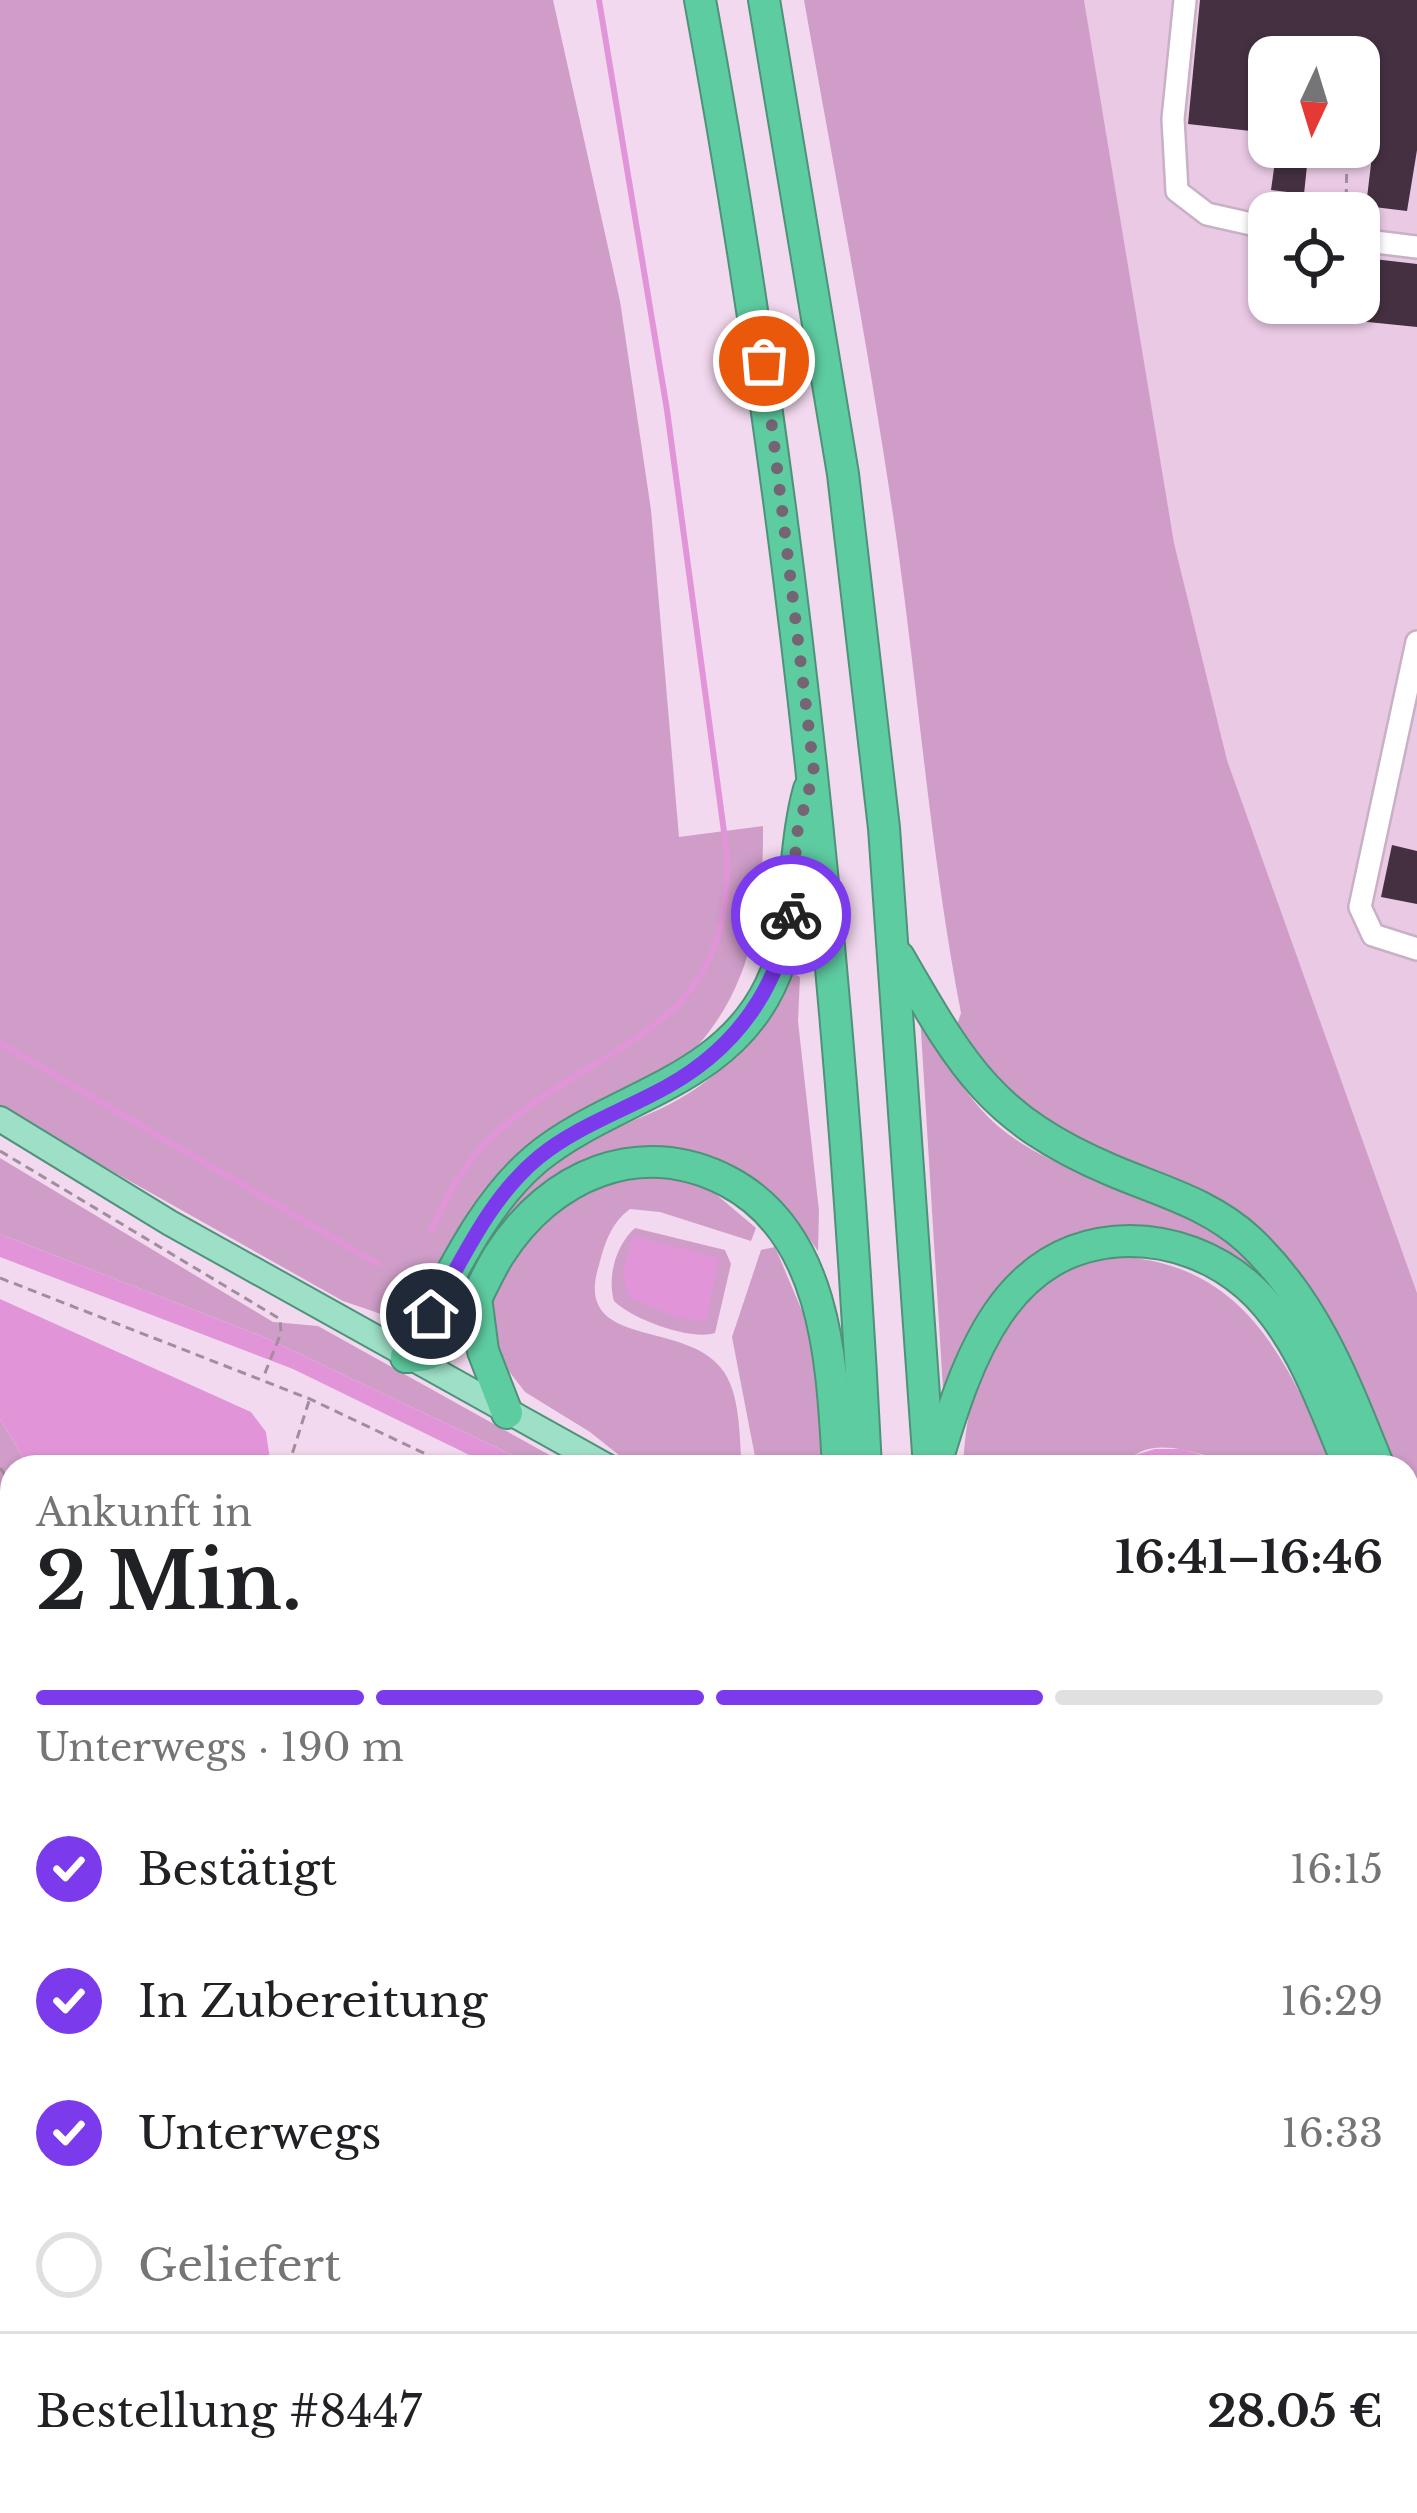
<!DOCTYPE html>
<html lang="de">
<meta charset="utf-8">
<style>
body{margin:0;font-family:"Libre Baskerville",serif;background:#f6f6f6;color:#202124;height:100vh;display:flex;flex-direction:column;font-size:45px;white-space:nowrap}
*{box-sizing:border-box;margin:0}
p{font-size:39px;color:#757577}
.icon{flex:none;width:66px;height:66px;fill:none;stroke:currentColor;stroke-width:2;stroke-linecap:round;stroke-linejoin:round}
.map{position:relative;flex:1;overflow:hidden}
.panel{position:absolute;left:0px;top:1455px;width:1419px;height:1059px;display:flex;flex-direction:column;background:#fff;border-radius:36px 36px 0 0;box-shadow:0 3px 9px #0004}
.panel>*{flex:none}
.needle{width:78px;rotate:184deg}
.buttons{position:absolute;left:1248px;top:36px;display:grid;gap:24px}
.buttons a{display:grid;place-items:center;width:132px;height:132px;border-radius:24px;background:#fff;box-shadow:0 3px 9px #0004;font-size:60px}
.pin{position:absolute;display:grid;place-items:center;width:102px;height:102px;color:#fff;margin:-51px;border:6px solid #fff;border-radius:50%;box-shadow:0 3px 12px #0007}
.courier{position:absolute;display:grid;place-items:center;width:120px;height:120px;margin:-60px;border:9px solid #7c3aed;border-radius:50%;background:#fff;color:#222;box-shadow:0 3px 15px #0007}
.summary em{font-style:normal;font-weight:700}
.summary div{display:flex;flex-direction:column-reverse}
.summary{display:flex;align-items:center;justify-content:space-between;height:204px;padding:0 36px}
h1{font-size:78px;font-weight:700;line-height:90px}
.bar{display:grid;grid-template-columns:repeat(4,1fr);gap:18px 12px;align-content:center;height:144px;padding:0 36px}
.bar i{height:15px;border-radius:9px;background:#e0e0e0}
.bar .selected{background:#7c3aed}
.bar p{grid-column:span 4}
.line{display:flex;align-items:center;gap:30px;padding:0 36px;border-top:3px solid #e0e0e0}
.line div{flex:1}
ol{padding:0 36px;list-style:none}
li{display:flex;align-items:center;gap:36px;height:132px}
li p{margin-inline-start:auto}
li .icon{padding:12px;border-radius:50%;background:#7c3aed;color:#fff;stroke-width:4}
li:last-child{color:#757577}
li i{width:66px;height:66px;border:6px solid #e0e0e0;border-radius:50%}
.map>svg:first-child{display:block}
.built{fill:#e9c9e4;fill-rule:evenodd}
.green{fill:#cf9dc8}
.water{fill:#e195d8}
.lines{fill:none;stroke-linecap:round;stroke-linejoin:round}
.stream{stroke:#e195d8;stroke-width:6}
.building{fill:#443041}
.minor-casing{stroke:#c9b0c5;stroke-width:26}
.major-casing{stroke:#4e9279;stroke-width:28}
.highway-casing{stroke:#4e9279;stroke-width:34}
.path{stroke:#a18d9e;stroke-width:3;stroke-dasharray:9 6;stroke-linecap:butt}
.minor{stroke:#fff;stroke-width:21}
.major{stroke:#9ee0c7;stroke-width:24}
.highway{stroke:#5ecca1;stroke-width:30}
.done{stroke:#756573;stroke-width:12;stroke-dasharray:0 21.6}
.route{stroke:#7c3aed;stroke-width:15}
</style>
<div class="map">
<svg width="1417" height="2513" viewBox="0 0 1417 2513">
<rect width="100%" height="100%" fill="#f3d9ef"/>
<path class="built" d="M1084,0H1417V1293L1227,760L1174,544ZM1269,57H1359V147H1269ZM1269,213H1359V303H1269Z"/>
<g class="green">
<path d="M0,0H553L620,301L651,510L679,837L763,826C764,921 747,1009 670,1072C647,1091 611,1094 590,1116C538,1173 470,1269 411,1312L381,1314L343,1301L0,1108Z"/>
<path d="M804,0H1084L1174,543L1227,760L1417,1293V1514L1407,1497V1467H1394L1359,1387L1281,1255L1022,1116L955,1031L961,1013C931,857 919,699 897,542C871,360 836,180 804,0Z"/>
<path d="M788,971L800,977L798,1021L819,1211L818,1251C790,1211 761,1177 715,1160L711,1165L610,1157L460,1302L453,1297C487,1235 521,1170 590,1139C637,1118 689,1103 726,1063C750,1037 768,1001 788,971Z"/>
<path d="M920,1015C942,1054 964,1097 999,1127C1082,1196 1220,1194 1280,1292C1294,1315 1304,1342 1316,1366L1208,1251H1042C991,1285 965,1331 949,1389H943Z"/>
<polygon points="0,1158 273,1322 318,1326 571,1467 538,1467 264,1337 0,1234"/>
<path d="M653,1174L705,1185L756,1228L751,1241L660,1212L630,1209C611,1223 605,1243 599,1265C572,1350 682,1319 721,1368C741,1392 739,1437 742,1467H634L590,1432L525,1392L495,1353L492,1294L526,1236L587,1187Z"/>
<path d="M635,1228L725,1250L731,1264L715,1333C690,1341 632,1319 614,1301C607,1276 616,1245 635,1228Z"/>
<polygon points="775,1247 811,1332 826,1467 757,1467 732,1337 761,1250"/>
<path d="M1106,1256C1243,1258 1285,1356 1334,1467C1306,1467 1265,1474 1238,1466C1206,1457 1148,1429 1123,1467H963C968,1367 1003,1283 1106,1256Z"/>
<polygon points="0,1419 29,1467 12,1467 12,2122 0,2119"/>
<polygon points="1417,1677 1417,1790 1407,1786 1407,1688"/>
<polygon points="1407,1862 1417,1866 1417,2513 1301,2513 1271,2502 1407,2502"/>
<polygon points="0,2136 12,2139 12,2345 0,2341"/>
<polygon points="555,2502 780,2502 780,2513 593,2513"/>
</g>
<g class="water">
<polygon points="0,1234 264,1337 538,1467 494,1467 293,1369 0,1257"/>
<polygon points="633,1236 719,1258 706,1322 674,1316 628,1297 623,1274"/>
<polygon points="0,1299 251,1412 266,1432 271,1467 29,1467 0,1419"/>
<polygon points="1155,1449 1183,1449 1239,1467 1123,1467 1129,1457"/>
</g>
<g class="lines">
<g class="stream">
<polyline points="0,1043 378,1264"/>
<path d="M431,1231C445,1201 460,1169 484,1145C589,1038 734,1043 727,854L667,410L599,0"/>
<polyline points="1407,1857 1417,1861"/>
<polyline points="0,2136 12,2139"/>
<polyline points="0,2274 12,2278"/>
<polyline points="714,2502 721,2513"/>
<polyline points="1240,2502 1270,2513"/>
<polyline points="780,2513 780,2502"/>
</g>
</g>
<g class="building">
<polygon points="1200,0 1417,0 1417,150 1407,211 1366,206 1380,89 1359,87 1359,57 1269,57 1269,133 1188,124"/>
<polygon points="1277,147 1309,147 1304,194 1271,190"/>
<polygon points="1365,258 1417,264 1417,327 1358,321"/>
<polygon points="1392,845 1417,851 1417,904 1381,897"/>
</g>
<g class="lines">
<g class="minor-casing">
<g id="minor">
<polyline points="1185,0 1173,119 1177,191 1207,214 1269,228"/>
<polyline points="1359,240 1417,247"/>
<polyline points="1417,642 1360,907 1373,935 1417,949"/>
<polyline points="763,2513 764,2502"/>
</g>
</g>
<g class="major-casing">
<polyline id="major" points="0,1119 170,1223 608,1467"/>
</g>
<g class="highway-casing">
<g id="highway">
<path d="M700,0C790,488 841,972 866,1467"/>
<polyline points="764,0 843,474 884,828 929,1467"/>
<path d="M899,957C962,1066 991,1119 1111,1170C1160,1191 1209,1203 1249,1240C1316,1303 1345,1383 1379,1467"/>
<polyline points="476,1297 483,1351 507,1413"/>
<path d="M406,1357C445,1290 477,1208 537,1158C613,1096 723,1084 770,986C800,924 791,854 809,789"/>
<path d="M406,1357C423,1357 436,1354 448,1342C470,1319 482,1282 499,1255C550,1175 639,1136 727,1181C829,1234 832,1368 838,1467"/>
<path d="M937,1461C967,1360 1005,1242 1130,1241C1172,1241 1215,1257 1247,1285C1298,1329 1324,1406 1349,1467"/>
<polyline points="1407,1539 1417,1565"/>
<polyline points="1411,1626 1417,1613"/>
<polyline points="870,2513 871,2502"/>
<polyline points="926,2513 927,2502"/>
</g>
</g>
<g class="path">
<polyline points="1359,88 1359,87"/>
<polyline points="1359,120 1376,117"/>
<polyline points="1346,213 1347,147"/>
<polyline points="0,1151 280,1319 281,1333 263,1378"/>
<polyline points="0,1278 310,1399 453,1467"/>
<polyline points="288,1467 309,1401"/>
<polyline points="0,1468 12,1484"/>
<polyline points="1407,1691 1417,1677"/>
<polyline points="1407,1829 1417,1833"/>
<polyline points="0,2128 12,2132"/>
<polyline points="1187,2502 1218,2513"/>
<polyline points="1070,2513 1075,2502"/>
</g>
<use href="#minor" class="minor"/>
<use href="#major" class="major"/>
<use href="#highway" class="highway"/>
</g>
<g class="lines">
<polyline class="done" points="764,361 814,772 797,833 791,915"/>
<path class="route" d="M431,1314C463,1259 489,1198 539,1157C572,1130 614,1114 651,1095C727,1058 775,999 791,915"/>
</g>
</svg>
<div class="buttons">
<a><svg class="needle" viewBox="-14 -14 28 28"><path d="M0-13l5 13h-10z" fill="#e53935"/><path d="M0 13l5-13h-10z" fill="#757577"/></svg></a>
<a><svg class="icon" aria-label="locate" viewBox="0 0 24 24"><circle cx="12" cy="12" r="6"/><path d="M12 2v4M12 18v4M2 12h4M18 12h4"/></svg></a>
</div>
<div class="pin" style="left:764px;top:361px;background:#ea580c"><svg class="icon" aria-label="bag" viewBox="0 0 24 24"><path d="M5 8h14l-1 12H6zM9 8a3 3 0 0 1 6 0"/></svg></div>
<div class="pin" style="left:431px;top:1314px;background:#1f2937"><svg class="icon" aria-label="home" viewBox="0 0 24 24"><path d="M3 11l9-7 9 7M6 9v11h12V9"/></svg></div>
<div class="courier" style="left:791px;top:915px"><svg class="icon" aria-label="bike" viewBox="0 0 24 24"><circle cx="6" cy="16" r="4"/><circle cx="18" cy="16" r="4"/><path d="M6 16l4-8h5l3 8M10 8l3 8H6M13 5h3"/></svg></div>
<section class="panel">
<div class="summary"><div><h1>2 Min.</h1><p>Ankunft in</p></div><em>16:41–16:46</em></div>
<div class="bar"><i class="selected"></i><i class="selected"></i><i class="selected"></i><i></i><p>Unterwegs · 190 m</p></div>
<ol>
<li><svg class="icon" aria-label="check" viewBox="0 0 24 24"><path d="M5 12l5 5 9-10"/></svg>Bestätigt<p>16:15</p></li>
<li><svg class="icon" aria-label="check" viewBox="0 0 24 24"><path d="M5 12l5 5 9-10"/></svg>In Zubereitung<p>16:29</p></li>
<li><svg class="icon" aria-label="check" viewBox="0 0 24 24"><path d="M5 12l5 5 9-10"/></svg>Unterwegs<p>16:33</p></li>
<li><i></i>Geliefert</li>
</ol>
<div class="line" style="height:156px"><div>Bestellung #8447</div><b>28.05 €</b></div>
</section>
</div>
